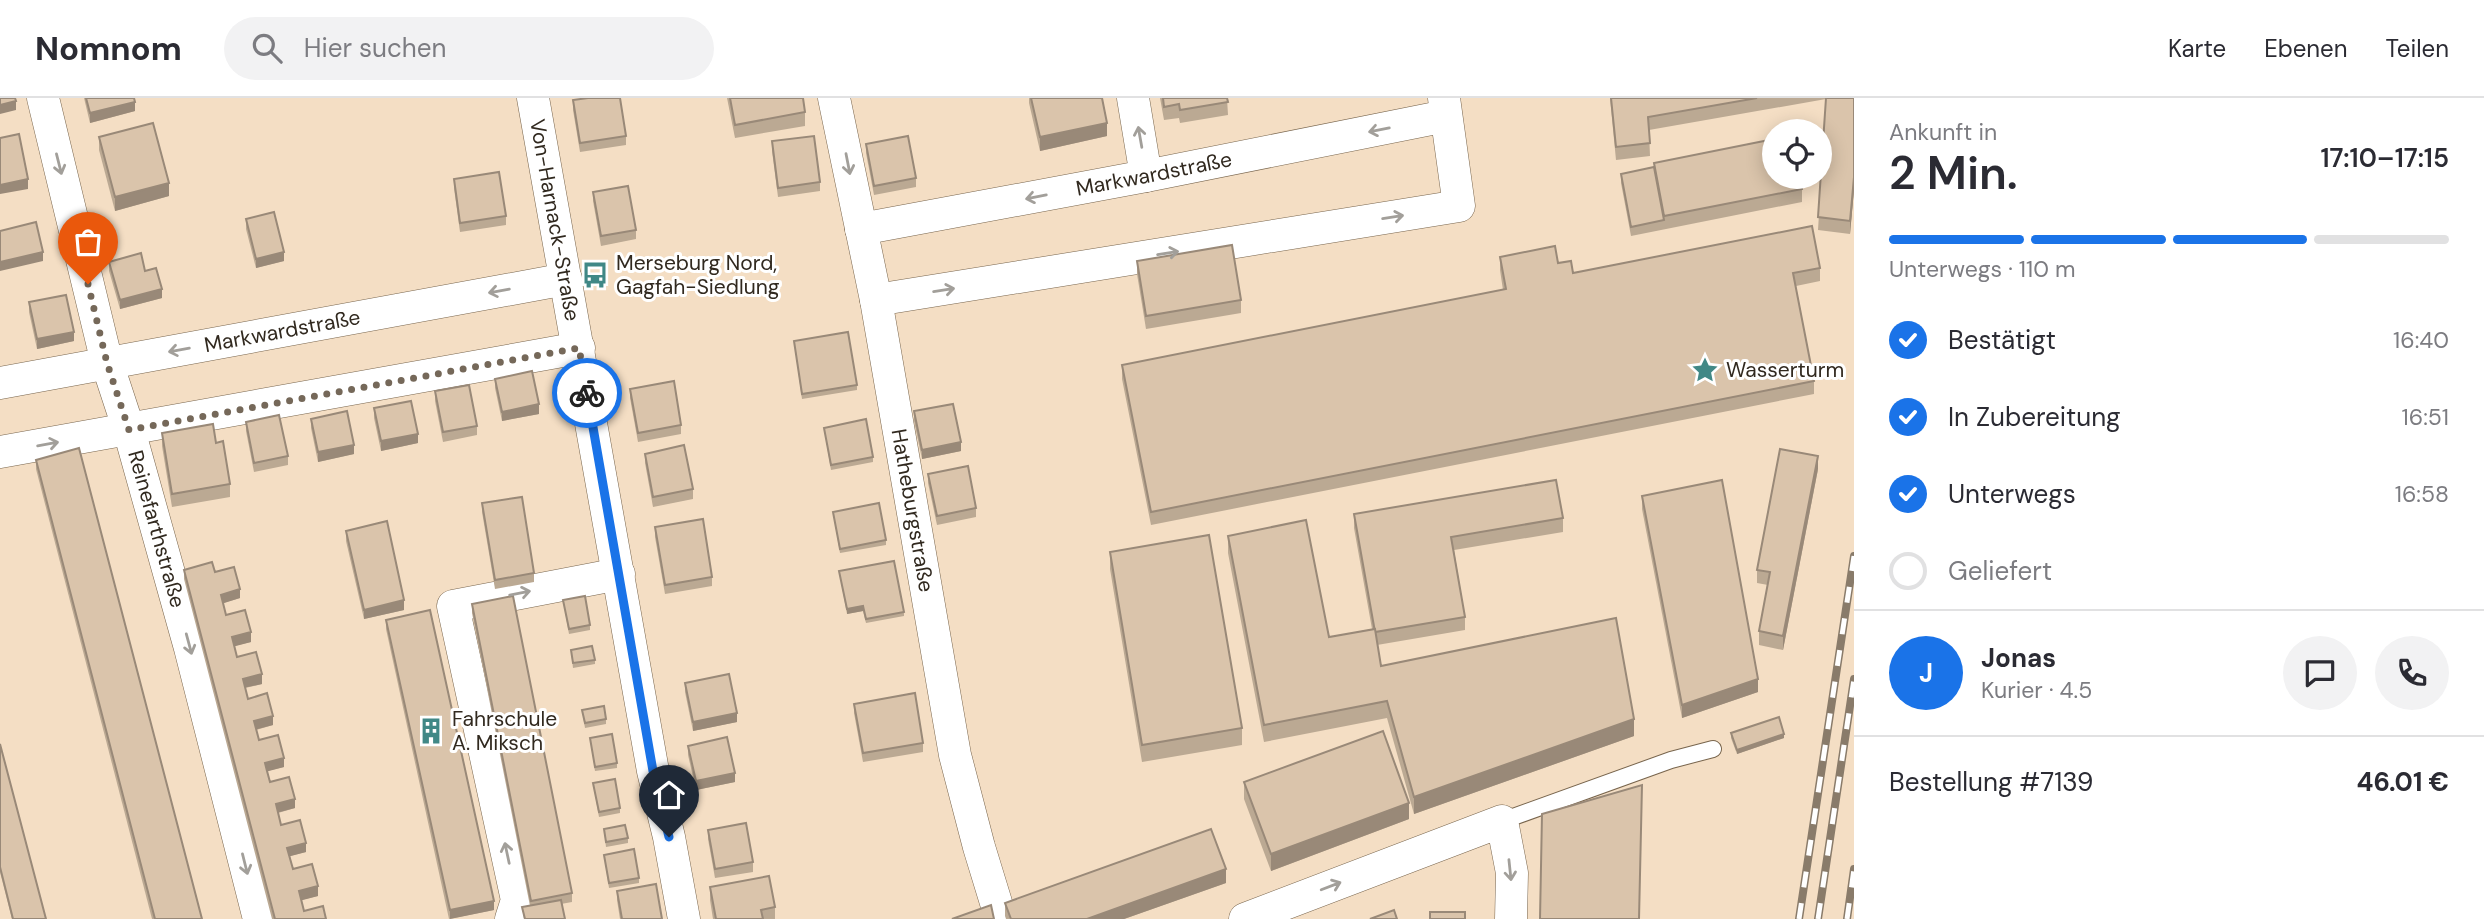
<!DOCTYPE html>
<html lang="de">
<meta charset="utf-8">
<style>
body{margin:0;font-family:"DM Sans",sans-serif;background:#f2f2f3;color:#2b2b33;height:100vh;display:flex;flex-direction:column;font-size:26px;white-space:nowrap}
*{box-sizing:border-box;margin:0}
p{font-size:23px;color:#7c7c81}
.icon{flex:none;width:38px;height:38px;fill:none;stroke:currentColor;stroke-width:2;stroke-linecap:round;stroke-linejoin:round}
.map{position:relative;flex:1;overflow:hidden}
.details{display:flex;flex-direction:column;background:#fff;width:630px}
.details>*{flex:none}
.fabs{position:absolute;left:1762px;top:21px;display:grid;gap:14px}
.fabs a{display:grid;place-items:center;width:70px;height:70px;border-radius:50%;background:#fff;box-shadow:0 4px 18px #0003;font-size:35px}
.pin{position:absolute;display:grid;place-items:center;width:60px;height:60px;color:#fff;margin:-72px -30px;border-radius:50% 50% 50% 0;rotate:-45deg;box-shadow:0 0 7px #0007}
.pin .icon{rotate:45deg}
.courier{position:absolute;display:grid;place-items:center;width:70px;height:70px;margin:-35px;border:5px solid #1a73e8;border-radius:50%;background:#fff;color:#222;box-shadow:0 2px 9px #0007}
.head em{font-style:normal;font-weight:600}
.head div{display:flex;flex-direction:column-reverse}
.head{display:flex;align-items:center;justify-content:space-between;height:119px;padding:0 35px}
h1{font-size:46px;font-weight:600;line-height:52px}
.bar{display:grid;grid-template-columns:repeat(4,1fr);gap:10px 7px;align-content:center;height:84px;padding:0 35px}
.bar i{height:9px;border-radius:5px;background:#e1e1e2}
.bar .active{background:#1a73e8}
.bar p{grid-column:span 4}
.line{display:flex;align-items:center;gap:18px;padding:0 35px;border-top:2px solid #e1e1e2}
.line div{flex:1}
.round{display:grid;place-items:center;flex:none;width:74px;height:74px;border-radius:37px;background:#f2f2f3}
ol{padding:0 35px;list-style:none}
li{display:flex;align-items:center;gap:21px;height:77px}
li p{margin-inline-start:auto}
li .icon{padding:7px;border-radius:50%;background:#1a73e8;color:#fff;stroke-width:4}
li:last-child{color:#7c7c81}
li i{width:38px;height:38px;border:4px solid #e1e1e2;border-radius:50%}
header{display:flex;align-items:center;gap:42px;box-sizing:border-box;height:98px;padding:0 35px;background:#fff;border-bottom:2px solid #e1e1e2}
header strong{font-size:33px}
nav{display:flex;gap:38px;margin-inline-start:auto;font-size:24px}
.search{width:490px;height:63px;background:#f2f2f3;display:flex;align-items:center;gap:18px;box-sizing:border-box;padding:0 24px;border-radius:38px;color:#7c7c81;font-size:26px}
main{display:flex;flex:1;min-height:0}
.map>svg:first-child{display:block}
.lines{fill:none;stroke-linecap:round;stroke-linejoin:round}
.lane-casing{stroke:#78654d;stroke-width:18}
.street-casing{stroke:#78654d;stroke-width:33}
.lane{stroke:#fff;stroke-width:16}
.street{stroke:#fff;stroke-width:32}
.rail-casing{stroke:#897b6a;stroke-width:8}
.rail{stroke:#fff;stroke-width:5;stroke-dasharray:16;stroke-linecap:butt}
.wall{fill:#bba993}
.shaded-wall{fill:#998978}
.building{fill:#dac4ab;stroke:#998978;stroke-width:2}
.oneway{stroke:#a29f9a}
.done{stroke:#756859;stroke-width:7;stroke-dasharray:0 12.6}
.route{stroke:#1a73e8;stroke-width:9}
.labels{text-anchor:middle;stroke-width:6;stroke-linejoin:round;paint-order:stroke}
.street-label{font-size:21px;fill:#31291f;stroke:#fff}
.poi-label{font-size:21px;fill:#31291f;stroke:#fff;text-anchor:start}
</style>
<header>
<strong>Nomnom</strong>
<div class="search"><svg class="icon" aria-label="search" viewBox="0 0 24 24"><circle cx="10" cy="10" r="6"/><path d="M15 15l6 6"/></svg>Hier suchen</div>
<nav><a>Karte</a><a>Ebenen</a><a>Teilen</a></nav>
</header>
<main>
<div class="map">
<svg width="1854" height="821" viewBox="0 0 1854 821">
<rect width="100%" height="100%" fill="#f4dec4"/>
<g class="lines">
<g class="lane-casing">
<polyline id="lane" points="1502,723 1671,662 1713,651"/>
</g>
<g class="street-casing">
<g id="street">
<path id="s1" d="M43,0L107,265L129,332L190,550L259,821"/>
<path id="s2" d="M533,0L653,673L669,739L684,821"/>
<path id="s3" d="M834,0L876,202L955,657L979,749L1001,821"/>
<polyline points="1133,0 1146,78"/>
<path id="s4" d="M861,131L1146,78L1446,18"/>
<polyline points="876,202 1459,108 1444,0"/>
<path id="s5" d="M0,285L566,181"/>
<polyline points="0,354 579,250"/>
<polyline points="511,821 517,802 453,508 619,476"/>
<polyline points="1245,821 1502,723 1512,775 1511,821"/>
</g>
</g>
<use href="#lane" class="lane"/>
<use href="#street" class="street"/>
<g class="rail-casing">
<g id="rail">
<polyline points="1799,821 1854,458"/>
<polyline points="1818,821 1854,581"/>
<polyline points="1847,821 1854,771"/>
</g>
</g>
<use href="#rail" class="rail"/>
</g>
<g class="wall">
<polygon points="84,0 134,0 135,13 90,25"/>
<polygon points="727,0 803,0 805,14 805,28 735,40"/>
<polygon points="1029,0 1102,0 1107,38 1040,53 1029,5"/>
<polygon points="1160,0 1227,0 1228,17 1180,25 1179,20 1164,22"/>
<polygon points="1610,0 1854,0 1854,92 1850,136 1818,132 1826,1 1649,32 1650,58 1616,62"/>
<polygon points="573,2 626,38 626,47 580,54 573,12"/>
<polygon points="99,39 169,98 115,113 99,52"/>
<polygon points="772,43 820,84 820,93 778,99 772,53"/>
<polygon points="866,46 916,80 916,89 874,97 866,55"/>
<polygon points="1654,65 1802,91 1802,104 1631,138 1621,85 1621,76 1654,69"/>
<polygon points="454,81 506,118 506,127 460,134 454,90"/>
<polygon points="593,94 636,132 636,141 601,148 593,103"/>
<polygon points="246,121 284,163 256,170 246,131"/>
<polygon points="1500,159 1558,165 1573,175 1820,170 1820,183 1796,188 1814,283 1814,296 1151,427 1122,281 1122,267 1503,192 1500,172"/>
<polygon points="1137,163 1241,202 1241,215 1146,231 1137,176"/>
<polygon points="109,164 145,173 162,200 120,211 109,173"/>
<polygon points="29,204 74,243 37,251 29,214"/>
<polygon points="794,243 857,287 857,292 802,301"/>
<polygon points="495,281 539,316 502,323 495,290"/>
<polygon points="630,291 681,327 681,336 638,344 630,300"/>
<polygon points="435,293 477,328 477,337 443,344 435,303"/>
<polygon points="374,310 418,345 381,353 374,320"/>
<polygon points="914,313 961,353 922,361 914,323"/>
<polygon points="311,321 354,356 318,364 311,330"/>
<polygon points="246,324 288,358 288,367 254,374 246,333"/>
<polygon points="824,330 873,359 873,364 831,372"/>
<polygon points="162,335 216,345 230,386 230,399 172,409 162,348"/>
<polygon points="645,356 693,391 693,401 653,409 645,365"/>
<polygon points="36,362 202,821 152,821 36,371"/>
<polygon points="1818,371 1783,552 1759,547 1759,533 1768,487 1757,485 1757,472"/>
<polygon points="928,376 976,410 976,419 937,427 928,385"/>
<polygon points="1642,398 1758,594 1682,620 1642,411"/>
<polygon points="482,405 534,475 534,484 495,491 482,414"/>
<polygon points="833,414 886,442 886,447 840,455"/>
<polygon points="1354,416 1563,420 1563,434 1454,452 1465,519 1465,532 1377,547 1381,568 1634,638 1414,716 1387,620 1264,644 1228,455 1228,438 1329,539 1372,531 1354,430"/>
<polygon points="655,429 712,479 712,488 665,496 655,439"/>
<polygon points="346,433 404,512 364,521 346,443"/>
<polygon points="1110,454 1242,630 1242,647 1142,664 1110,471"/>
<polygon points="184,472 215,474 240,500 223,505 226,517 251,544 234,548 237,559 262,586 245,590 248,601 273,627 256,632 259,642 284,669 267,673 270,684 295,710 278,715 281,727 306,754 290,758 293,771 318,798 301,802 304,813 326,821 272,821 184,481"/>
<polygon points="839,473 904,514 904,518 866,525 863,513 847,516"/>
<polygon points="563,502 590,527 590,532 569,536"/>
<polygon points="472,506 572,795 572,804 561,806 565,821 524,821 522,809 530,808 472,515"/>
<polygon points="386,522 494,812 449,821 386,531"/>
<polygon points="571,552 595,562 595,566 573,570"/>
<polygon points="685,585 737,624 693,633 685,594"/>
<polygon points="854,606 923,645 923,654 863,664 854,615"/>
<polygon points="582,612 606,621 606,626 585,630"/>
<polygon points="1731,635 1784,640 1737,656 1731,640"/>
<polygon points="590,640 617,665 617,670 595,673"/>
<polygon points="0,646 46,821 12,821 0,774"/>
<polygon points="688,648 735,684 696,692 688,657"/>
<polygon points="1244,684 1409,721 1271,773 1244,701"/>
<polygon points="593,685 620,710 620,715 599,719"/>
<polygon points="604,731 628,740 628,745 606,749"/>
<polygon points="708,732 753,764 753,774 715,780 708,741"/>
<polygon points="604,757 639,780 639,785 609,790"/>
<polygon points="1226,785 1124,821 1006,821 1005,818 1005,805"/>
<polygon points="710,789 775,809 775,821 713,821 710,802"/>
<polygon points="617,793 662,821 620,821 617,802"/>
</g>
<g class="shaded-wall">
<polygon points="16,3 16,12 0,16 0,7"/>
<polygon points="135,4 135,13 90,25 90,15"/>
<polygon points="1107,25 1107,38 1040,53 1040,39"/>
<polygon points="1854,79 1854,92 1850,136 1850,123"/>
<polygon points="28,81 28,91 0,96 0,87"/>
<polygon points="169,85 169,98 115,113 115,99"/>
<polygon points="43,154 43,163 0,173 0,164"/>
<polygon points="284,154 284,163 256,170 256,161"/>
<polygon points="162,191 162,200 120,211 120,202"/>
<polygon points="74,234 74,243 37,251 37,241"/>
<polygon points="539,306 539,316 502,323 502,314"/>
<polygon points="418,336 418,345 381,353 381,343"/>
<polygon points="961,344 961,353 922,361 922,352"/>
<polygon points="354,347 354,356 318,364 318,354"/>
<polygon points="1818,358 1818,371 1783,552 1783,538"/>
<polygon points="240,491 240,500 221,506 221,497"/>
<polygon points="404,502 404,512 364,521 364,512"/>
<polygon points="863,508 863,513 847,516 847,511"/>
<polygon points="251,534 251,544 232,549 232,539"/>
<polygon points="262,576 262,586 243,590 243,581"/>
<polygon points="1758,581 1758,594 1682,620 1682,607"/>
<polygon points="737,615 737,624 693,633 693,624"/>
<polygon points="273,618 273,627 254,632 254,623"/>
<polygon points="1634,621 1634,638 1414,716 1414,699"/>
<polygon points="1784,636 1784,640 1737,656 1737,652"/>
<polygon points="284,660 284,669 265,674 265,665"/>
<polygon points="735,675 735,684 696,692 696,683"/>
<polygon points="295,701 295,710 276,715 276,706"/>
<polygon points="1409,705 1409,721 1271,773 1271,756"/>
<polygon points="306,745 306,754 287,759 287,750"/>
<polygon points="1226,771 1226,785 1124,821 1087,821"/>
<polygon points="318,788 318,798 299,803 299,793"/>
<polygon points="494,803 494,812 450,821 450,812"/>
</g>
<g class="building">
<polygon points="0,0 15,0 16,3 0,7"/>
<polygon points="86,0 134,0 135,4 90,15"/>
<polygon points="588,0 620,0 626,38 580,45 573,2"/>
<polygon points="730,0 803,0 805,14 735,27"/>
<polygon points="1031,0 1102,0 1107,25 1040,39"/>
<polygon points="1163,0 1227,0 1228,4 1180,12 1179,6 1164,9"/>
<polygon points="1611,0 1757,0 1648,19 1650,45 1616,49"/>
<polygon points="1826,0 1854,0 1854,79 1850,123 1818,119"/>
<polygon points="153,25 169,85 115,99 99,39"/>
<polygon points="19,36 28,81 0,87 0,40"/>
<polygon points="814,38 820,84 778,90 772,43"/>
<polygon points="908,38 916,80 874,88 866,46"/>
<polygon points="1774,41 1774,79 1800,79 1802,91 1664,118 1654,65"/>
<polygon points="1654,69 1664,122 1631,129 1621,76"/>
<polygon points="499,74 506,118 460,125 454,81"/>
<polygon points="628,88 636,132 601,138 593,94"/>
<polygon points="274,114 284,154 256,161 246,121"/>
<polygon points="36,124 43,154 0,164 0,133"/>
<polygon points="1812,128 1820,170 1793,175 1814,283 1151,414 1122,267 1506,191 1500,159 1555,148 1558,165 1571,163 1573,175"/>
<polygon points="1232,147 1241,202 1146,218 1137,163"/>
<polygon points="141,155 145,173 156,170 162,191 120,202 109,164"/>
<polygon points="66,197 74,234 37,241 29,204"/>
<polygon points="848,234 857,287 802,296 794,243"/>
<polygon points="532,273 539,306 502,314 495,281"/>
<polygon points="674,283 681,327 638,335 630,291"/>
<polygon points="469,287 477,328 443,334 435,293"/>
<polygon points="411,303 418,336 381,343 374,310"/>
<polygon points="953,306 961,344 922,352 914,313"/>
<polygon points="347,313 354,347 318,354 311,321"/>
<polygon points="279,317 288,358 254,365 246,324"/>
<polygon points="866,321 873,359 831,367 824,330"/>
<polygon points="213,326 216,345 223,343 230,386 172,396 162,335"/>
<polygon points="684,347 693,391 653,399 645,356"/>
<polygon points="79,350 202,821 155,821 36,362"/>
<polygon points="1780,351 1818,358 1783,538 1759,533 1770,474 1757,472"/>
<polygon points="968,368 976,410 937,418 928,376"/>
<polygon points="1556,382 1563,420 1451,439 1465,519 1375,534 1354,416"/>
<polygon points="1722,382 1758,581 1682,607 1642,398"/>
<polygon points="522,399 534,475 495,482 482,405"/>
<polygon points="879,405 886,442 840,451 833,414"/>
<polygon points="703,421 712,479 665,487 655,429"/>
<polygon points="1306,422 1329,539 1375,531 1381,568 1616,520 1634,621 1414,699 1387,603 1264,627 1228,438"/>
<polygon points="387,423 404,502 364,512 346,433"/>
<polygon points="1209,437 1242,630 1142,647 1110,454"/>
<polygon points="894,463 904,514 866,521 863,508 847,511 839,473"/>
<polygon points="212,464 215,474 234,469 240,491 221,497 226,517 245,512 251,534 232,539 237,559 256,554 262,576 243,581 248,601 267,595 273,618 254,623 259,642 278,637 284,660 265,665 267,673 270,684 289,679 295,701 276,706 281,727 300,722 306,745 287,750 293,771 312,766 318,788 299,793 304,813 323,808 326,821 275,821 184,472"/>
<polygon points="513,498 572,795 531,803 472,506"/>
<polygon points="585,498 590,527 569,531 563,502"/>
<polygon points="430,512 494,803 450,812 386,522"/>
<polygon points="592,548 595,562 573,565 571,552"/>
<polygon points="729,576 737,615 693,624 685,585"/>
<polygon points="915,595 923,645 863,655 854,606"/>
<polygon points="604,608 606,621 585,625 582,612"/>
<polygon points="1779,619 1784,636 1737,652 1731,635"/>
<polygon points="1383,633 1409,705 1271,756 1244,684"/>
<polygon points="612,636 617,665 595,669 590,640"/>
<polygon points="727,639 735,675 696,683 688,648"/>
<polygon points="0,646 46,821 13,821 0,769"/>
<polygon points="615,681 620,710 599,714 593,685"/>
<polygon points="1642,687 1639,821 1540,821 1542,716"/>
<polygon points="746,725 753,764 715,771 708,732"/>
<polygon points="625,727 628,740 606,744 604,731"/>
<polygon points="1211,731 1226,771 1087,821 1011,821 1005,805"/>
<polygon points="634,751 639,780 609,785 604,757"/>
<polygon points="769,778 775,809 761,812 763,821 716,821 710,789"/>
<polygon points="656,786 662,821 622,821 617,793"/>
<polygon points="561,802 565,821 525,821 522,809"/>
<polygon points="991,807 994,821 952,821"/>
<polygon points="1394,812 1397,821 1370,821"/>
<rect x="1430" y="814" width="35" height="7"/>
</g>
<defs><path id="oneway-shaft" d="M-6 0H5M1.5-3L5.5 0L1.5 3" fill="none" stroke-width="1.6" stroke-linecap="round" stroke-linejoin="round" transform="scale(1.75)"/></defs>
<g class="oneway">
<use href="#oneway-shaft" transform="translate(1379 32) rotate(169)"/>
<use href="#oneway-shaft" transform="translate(1140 39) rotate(-100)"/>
<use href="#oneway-shaft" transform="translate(59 66) rotate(76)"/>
<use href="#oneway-shaft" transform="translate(848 66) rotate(79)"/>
<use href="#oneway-shaft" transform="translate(1036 99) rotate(169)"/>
<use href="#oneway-shaft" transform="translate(1393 119) rotate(-9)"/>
<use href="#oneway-shaft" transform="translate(1168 155) rotate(-9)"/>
<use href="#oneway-shaft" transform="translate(944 192) rotate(-9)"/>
<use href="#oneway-shaft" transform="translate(499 193) rotate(170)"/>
<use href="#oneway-shaft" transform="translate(179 252) rotate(170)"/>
<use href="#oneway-shaft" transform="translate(48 346) rotate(-10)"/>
<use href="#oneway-shaft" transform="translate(520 495) rotate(-11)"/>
<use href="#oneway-shaft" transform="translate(189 546) rotate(75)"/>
<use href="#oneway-shaft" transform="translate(507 755) rotate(-102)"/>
<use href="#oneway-shaft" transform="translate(245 766) rotate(76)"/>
<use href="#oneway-shaft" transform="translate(1510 772) rotate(84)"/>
<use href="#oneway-shaft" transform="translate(1331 788) rotate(-21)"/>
</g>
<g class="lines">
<polyline class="done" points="88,186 107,265 129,332 579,250 587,295"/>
<polyline class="route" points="587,295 653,673 669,739"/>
</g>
<defs>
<g id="bus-bare" transform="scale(2.1)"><path d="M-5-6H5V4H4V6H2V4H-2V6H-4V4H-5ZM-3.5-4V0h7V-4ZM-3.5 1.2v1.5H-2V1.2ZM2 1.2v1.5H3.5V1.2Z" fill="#408886" stroke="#fff" stroke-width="2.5" paint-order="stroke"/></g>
<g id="sight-bare" transform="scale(2.1)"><path d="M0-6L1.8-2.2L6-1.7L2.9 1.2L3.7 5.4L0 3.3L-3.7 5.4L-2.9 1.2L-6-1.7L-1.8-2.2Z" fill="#408886" stroke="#fff" stroke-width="2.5" paint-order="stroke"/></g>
<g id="building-bare" transform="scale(2.1)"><path d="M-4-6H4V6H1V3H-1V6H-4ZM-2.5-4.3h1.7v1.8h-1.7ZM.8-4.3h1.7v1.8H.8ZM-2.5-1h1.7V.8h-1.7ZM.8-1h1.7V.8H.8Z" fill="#408886" stroke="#fff" stroke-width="2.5" paint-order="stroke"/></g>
</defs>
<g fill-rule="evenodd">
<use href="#bus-bare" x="595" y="177"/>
<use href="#sight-bare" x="1705" y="272"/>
<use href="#building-bare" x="431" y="633"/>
</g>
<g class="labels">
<g class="street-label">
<text dy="7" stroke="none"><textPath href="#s4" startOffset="298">Markwardstraße</textPath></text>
<text dy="7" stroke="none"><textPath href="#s2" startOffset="124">Von-Harnack-Straße</textPath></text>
<text dy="7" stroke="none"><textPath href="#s5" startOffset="287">Markwardstraße</textPath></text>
<text dy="7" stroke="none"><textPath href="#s3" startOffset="420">Hatheburgstraße</textPath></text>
<text dy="7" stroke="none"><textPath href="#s1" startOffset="446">Reinefarthstraße</textPath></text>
</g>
<g class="poi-label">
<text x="616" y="172">Merseburg Nord,<tspan x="616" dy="24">Gagfah-Siedlung</tspan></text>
<text x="1726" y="279">Wasserturm</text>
<text x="452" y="628">Fahrschule<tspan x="452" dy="24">A. Miksch</tspan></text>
</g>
</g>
</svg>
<div class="fabs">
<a><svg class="icon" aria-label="locate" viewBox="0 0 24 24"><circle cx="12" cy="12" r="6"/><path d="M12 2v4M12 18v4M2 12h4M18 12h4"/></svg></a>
</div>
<div class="pin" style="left:88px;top:186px;background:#ea580c"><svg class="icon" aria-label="bag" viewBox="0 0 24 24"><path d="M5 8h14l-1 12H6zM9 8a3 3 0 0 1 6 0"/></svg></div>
<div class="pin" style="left:669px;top:739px;background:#1f2937"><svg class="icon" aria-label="home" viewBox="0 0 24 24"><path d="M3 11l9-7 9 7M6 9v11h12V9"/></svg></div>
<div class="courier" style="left:587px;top:295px"><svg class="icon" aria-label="bike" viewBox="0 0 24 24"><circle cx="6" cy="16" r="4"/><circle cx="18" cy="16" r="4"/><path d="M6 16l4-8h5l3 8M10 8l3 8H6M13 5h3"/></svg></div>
</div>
<section class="details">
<div class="head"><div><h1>2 Min.</h1><p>Ankunft in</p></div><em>17:10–17:15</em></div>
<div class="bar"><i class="active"></i><i class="active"></i><i class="active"></i><i></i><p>Unterwegs · 110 m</p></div>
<ol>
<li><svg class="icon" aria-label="check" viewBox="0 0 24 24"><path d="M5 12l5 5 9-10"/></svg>Bestätigt<p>16:40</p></li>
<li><svg class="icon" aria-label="check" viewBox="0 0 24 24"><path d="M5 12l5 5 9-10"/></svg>In Zubereitung<p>16:51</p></li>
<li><svg class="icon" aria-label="check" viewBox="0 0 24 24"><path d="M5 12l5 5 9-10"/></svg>Unterwegs<p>16:58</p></li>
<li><i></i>Geliefert</li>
</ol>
<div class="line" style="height:126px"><b class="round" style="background:#1a73e8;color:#fff">J</b><div><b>Jonas</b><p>Kurier · 4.5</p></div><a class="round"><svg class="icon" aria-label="chat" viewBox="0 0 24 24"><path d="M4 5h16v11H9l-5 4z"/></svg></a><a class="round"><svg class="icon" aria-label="phone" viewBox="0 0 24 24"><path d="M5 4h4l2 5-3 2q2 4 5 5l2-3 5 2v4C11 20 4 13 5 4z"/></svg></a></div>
<div class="line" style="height:91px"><div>Bestellung #7139</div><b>46.01 €</b></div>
</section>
</main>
